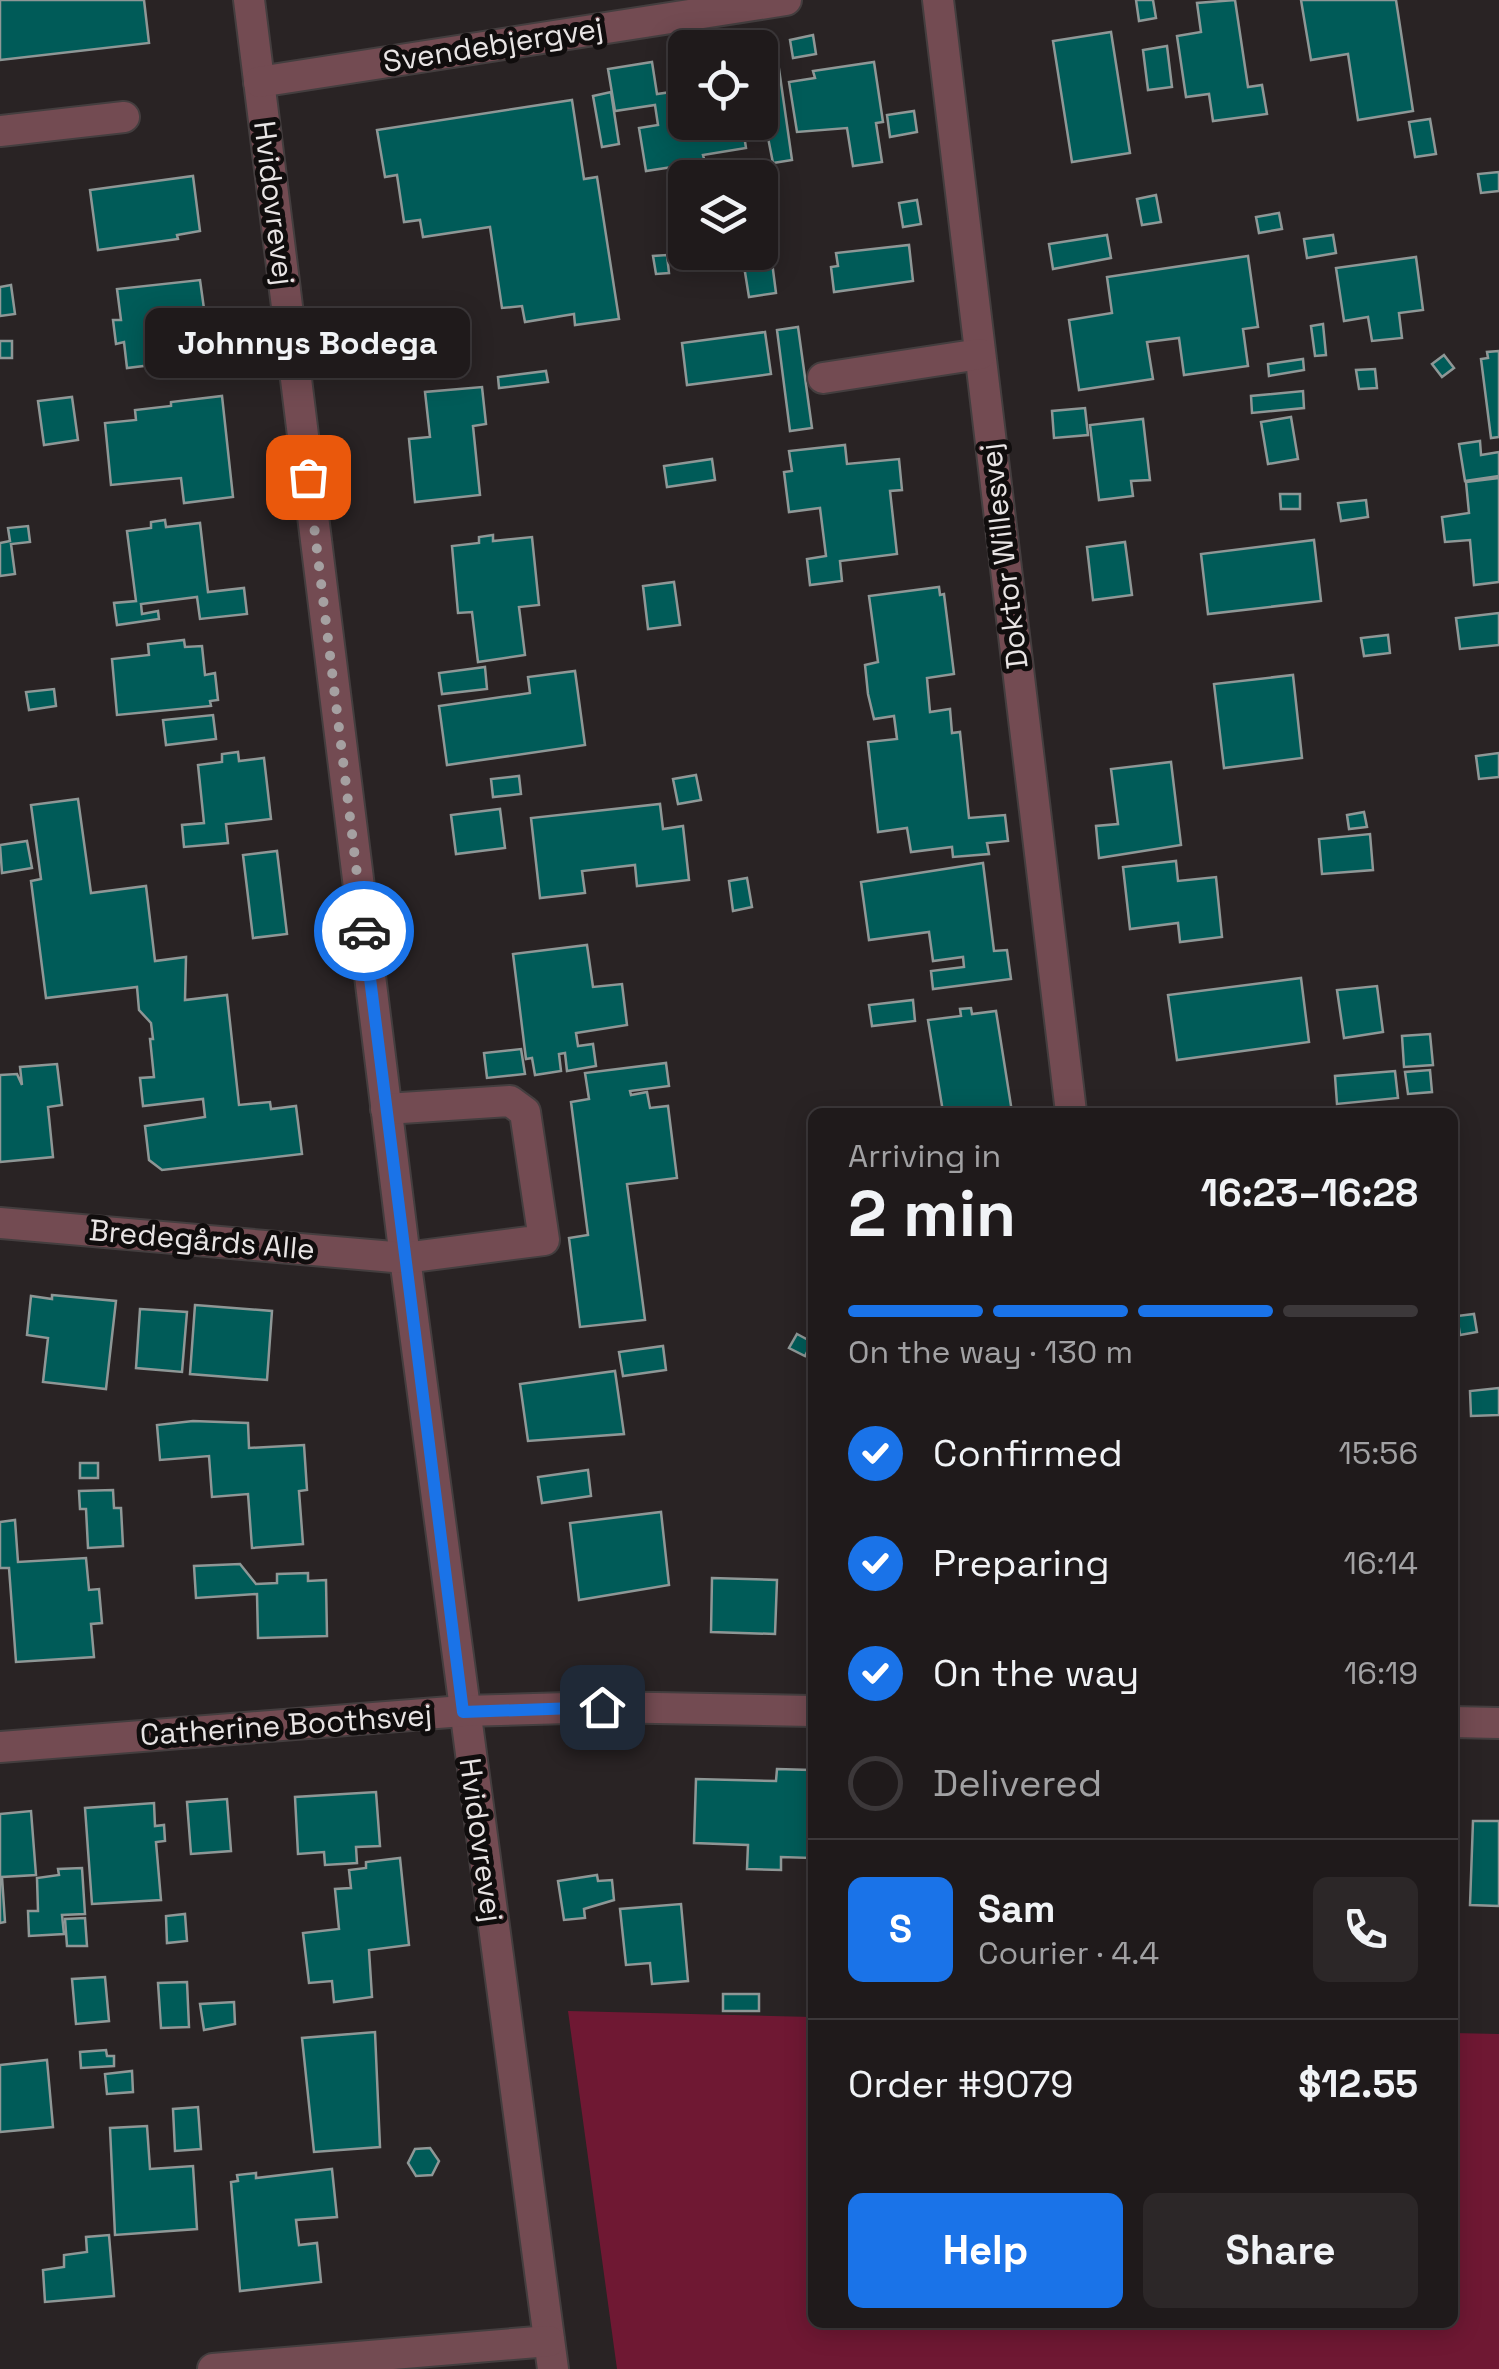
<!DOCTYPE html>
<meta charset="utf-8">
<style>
body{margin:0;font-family:"Space Grotesk",sans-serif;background:#2c2728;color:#f1f3f6;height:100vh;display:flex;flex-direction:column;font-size:38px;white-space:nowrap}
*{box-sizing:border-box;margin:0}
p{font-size:32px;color:#a1a1a3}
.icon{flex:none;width:55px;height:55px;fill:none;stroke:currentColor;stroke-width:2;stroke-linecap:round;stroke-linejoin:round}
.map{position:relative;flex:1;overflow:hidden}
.panel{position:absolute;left:808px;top:1108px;width:650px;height:1220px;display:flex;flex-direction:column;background:#1f1a1b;border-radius:15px;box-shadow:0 5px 25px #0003,0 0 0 2px #3c383a}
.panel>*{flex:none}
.buttons{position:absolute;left:668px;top:30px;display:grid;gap:20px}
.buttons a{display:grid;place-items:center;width:110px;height:110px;border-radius:15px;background:#1f1a1b;box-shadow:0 5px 25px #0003,0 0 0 2px #3c383a;font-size:50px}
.pin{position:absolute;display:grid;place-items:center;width:85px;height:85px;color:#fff;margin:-42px;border-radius:20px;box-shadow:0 5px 15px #0006}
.courier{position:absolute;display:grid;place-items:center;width:100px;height:100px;margin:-50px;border:8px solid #1a73e8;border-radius:50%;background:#fff;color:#222;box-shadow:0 2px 12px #0007}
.bubble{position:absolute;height:70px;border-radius:15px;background:#1f1a1b;box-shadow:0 5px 25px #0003,0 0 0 2px #3c383a;font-size:32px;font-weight:700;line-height:70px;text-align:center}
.overview em{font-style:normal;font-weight:700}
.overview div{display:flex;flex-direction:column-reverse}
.overview{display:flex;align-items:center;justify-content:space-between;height:170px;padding:0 40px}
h1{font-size:65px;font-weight:700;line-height:75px}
.bar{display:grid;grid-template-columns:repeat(4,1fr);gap:15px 10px;align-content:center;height:120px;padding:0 40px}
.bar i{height:12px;border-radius:8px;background:#3c383a}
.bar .on{background:#1a73e8}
.bar p{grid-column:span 4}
.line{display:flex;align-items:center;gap:25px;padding:0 40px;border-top:2px solid #3c383a}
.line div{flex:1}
.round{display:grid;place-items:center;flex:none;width:105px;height:105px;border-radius:15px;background:#2c2728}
ol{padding:0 40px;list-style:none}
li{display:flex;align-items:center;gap:30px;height:110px}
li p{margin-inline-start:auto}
li .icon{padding:10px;border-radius:50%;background:#1a73e8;color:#fff;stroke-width:4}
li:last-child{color:#a1a1a3}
li i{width:55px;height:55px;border:5px solid #3c383a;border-radius:50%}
.action{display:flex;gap:20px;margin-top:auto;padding:20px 40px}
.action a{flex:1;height:115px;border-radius:15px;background:#1a73e8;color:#fff;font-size:40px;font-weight:700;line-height:115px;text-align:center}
.action a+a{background:#2c2728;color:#f1f3f6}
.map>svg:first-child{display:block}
.green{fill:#6f1833}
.building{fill:#005b58;stroke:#8e9796;stroke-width:2.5}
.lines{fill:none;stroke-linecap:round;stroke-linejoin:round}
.minor-casing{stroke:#443e3f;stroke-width:34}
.minor{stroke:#734b52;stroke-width:30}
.done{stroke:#a5a0a1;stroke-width:10;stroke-dasharray:0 18}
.route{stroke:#1a73e8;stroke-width:12}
.labels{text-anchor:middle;stroke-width:10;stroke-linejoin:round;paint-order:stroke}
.street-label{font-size:30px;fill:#e8e4e4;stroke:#100d0d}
</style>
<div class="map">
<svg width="1499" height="2369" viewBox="0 0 1499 2369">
<rect width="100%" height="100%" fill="#292324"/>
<polygon class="green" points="568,2011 812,2017 812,2322 1452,2322 1453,2033 1499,2034 1499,2369 617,2369"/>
<g class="building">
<polygon points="0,0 144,0 149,43 0,60"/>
<polygon points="1136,0 1153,0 1156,18 1139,21"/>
<polygon points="1235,0 1248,87 1262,85 1267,114 1213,121 1209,94 1186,97 1177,36 1201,32 1197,3"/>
<polygon points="1301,0 1396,0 1413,111 1358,120 1348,54 1311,60"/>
<polygon points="1111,32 1130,153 1072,162 1053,41"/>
<polygon points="813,35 816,54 793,58 790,40"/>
<polygon points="1167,46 1172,87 1148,90 1143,50"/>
<polygon points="652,62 657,94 685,90 685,122 742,122 746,148 703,155 705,162 646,171 639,128 658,125 655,105 615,111 608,69"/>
<polygon points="874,62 883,122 876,123 882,162 853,166 847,128 797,132 789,82 815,78 813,71"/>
<polygon points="779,69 792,160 773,163 760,97 760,72"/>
<polygon points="611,92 619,144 602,147 593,96"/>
<polygon points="572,100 584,179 597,177 619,319 575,325 574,314 525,322 522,306 502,308 490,227 423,237 420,220 404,222 397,175 385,177 377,130"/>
<polygon points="914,111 917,132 890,137 887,115"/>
<polygon points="1430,119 1436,154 1415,157 1409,122"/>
<polygon points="1499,172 1499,191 1481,193 1478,174"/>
<polygon points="193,176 200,231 177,235 178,239 98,250 90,190"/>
<polygon points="1156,195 1161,222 1142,225 1137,199"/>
<polygon points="917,200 921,224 903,227 899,203"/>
<polygon points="1279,213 1282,229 1259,233 1256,217"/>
<polygon points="1107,235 1111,258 1053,269 1049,244"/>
<polygon points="1333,235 1336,253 1307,258 1304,239"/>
<polygon points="909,245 913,281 834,292 831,267 838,266 836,253"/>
<polygon points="667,255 669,273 656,274 653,256"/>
<polygon points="1248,256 1258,327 1243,329 1248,366 1184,375 1179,338 1147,342 1153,379 1079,390 1069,320 1112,313 1107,277"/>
<polygon points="1416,257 1423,310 1399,313 1402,338 1372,341 1368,317 1344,321 1336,268"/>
<polygon points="772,262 776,293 749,297 744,266"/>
<polygon points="200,280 206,323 213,322 217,357 127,368 124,342 116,344 113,320 121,320 117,289"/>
<polygon points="11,285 15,314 0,316 0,287"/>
<polygon points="1323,324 1326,355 1315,356 1311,326"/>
<polygon points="798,327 812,428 790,431 777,330"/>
<polygon points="765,332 771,374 687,385 682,343"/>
<rect x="0" y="341" width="12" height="17"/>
<polygon points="1499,351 1499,437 1491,438 1481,359 1488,358 1487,352"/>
<polygon points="1444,355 1454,368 1442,377 1432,364"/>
<polygon points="1303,359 1304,370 1269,376 1268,364"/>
<polygon points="1375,369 1377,388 1359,389 1356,370"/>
<polygon points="546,371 548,382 499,388 498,377"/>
<polygon points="482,387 486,424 473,426 480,495 415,502 409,439 430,437 425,392"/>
<polygon points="1303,391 1304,408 1252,413 1251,396"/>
<polygon points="222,396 233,497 184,503 181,478 111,485 105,423 136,420 135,410 171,406 171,402"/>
<polygon points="72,397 78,440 44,445 38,401"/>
<polygon points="1085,408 1088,435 1054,438 1052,411"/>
<polygon points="1291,417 1298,459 1268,464 1261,422"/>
<polygon points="1143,419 1150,480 1131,481 1133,496 1099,500 1090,425"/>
<polygon points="1480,441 1481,455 1499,452 1499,476 1465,481 1459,444"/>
<polygon points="845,445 847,464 899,459 902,490 890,491 897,554 840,561 842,581 810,585 807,559 826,556 820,508 789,512 784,472 792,471 789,451"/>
<polygon points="712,459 715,480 667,487 664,466"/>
<polygon points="1499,478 1499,582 1474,585 1470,540 1445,542 1442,517 1469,513 1466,482"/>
<polygon points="1280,494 1300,494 1300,509 1281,509"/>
<polygon points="1366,500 1368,517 1341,521 1338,503"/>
<polygon points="165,520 166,527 200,523 208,592 244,588 247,614 200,619 197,597 141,604 142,614 158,611 159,619 117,625 114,603 136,601 127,531 151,528 151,522"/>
<polygon points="28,526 30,542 11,544 15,574 0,576 0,543 10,541 8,528"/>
<polygon points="493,535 493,541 532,537 539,605 519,607 525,655 478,662 472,612 458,613 452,546 479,543 479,537"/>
<polygon points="1314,540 1321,601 1208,614 1201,554"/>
<polygon points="1125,542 1132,595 1093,600 1087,547"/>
<polygon points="674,582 680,625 648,629 643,586"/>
<polygon points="939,587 940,595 944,594 954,674 927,678 930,712 950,709 952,733 960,732 969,818 1005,815 1008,841 987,843 989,854 953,857 952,847 911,852 907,828 878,832 868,742 897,739 894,716 874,719 868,694 865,665 878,662 869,596"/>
<polygon points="1499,613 1499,645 1460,649 1456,618"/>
<polygon points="1388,635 1390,653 1364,656 1361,638"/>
<polygon points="184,640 185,647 202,646 205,675 215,673 218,700 210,701 211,706 117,715 112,659 149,655 148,644"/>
<polygon points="485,667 487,689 442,694 439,673"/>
<polygon points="575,671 585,745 447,765 439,706 530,693 528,677"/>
<polygon points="1293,675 1302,758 1224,768 1214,684"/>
<polygon points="54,689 56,706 29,710 26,692"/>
<polygon points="213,715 216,739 166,745 163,720"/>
<polygon points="238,752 239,761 264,758 271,819 226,824 228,843 184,847 182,825 204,823 198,765 222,762 222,754"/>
<polygon points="1499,753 1499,777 1479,779 1476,756"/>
<polygon points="1171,762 1181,845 1099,858 1096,826 1118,824 1111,769"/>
<polygon points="696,775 701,800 678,804 673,779"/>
<polygon points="519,776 521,794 493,797 491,779"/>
<polygon points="78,799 91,893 146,886 155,961 186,957 185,1000 227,995 239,1105 270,1102 271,1109 296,1106 302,1154 162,1170 149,1160 145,1126 205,1117 203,1099 143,1106 140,1078 154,1077 150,1039 153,1039 151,1023 139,1010 137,987 46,998 31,881 41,879 31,805"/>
<polygon points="660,804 663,829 683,826 689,880 637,886 635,865 582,871 585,893 540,898 531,818"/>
<polygon points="500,809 505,848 456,854 451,815"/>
<polygon points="1364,812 1367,827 1349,829 1347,815"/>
<polygon points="1370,834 1373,870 1322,874 1319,839"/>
<polygon points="27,841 32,868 2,873 0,845"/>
<polygon points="277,851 287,934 253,938 243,855"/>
<polygon points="1176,861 1178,881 1216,877 1222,937 1180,942 1178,923 1130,929 1123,867"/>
<polygon points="983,863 994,951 1007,950 1011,979 933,989 931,971 964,967 963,957 933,961 929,932 869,940 861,882"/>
<polygon points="747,878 752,907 733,911 729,881"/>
<polygon points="587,945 593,987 622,984 627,1025 576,1033 578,1046 593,1044 596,1066 567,1071 565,1053 559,1054 561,1071 535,1075 532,1058 526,1059 513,954"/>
<polygon points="1301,978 1309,1042 1177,1060 1168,995"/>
<polygon points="1377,986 1383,1032 1344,1038 1337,990"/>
<polygon points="913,1000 915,1021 872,1026 869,1005"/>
<polygon points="971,1008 972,1014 996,1011 1012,1112 943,1112 928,1020 961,1016 960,1009"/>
<polygon points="1430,1034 1433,1065 1404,1067 1402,1036"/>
<polygon points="521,1049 525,1074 487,1078 484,1053"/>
<polygon points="666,1063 669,1086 630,1091 631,1095 647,1092 650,1108 668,1106 677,1178 627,1184 645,1320 580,1327 569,1238 588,1235 571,1102 589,1099 585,1073"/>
<polygon points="57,1064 62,1105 48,1107 53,1157 0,1162 0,1075 17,1074 22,1085 20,1067"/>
<polygon points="1430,1070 1432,1092 1408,1094 1405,1072"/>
<polygon points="1395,1071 1398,1098 1337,1104 1335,1076"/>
<polygon points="52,1295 116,1301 106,1389 43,1382 48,1338 27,1335 31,1296 52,1299"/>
<polygon points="195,1305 272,1311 267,1380 190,1374"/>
<polygon points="140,1309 187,1312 182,1372 136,1368"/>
<polygon points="1474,1314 1477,1332 1460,1335 1457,1316"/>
<polygon points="797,1334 812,1342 805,1356 789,1348"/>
<polygon points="663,1346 666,1370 623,1376 619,1352"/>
<polygon points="615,1371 624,1434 528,1441 520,1384"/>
<polygon points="1499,1388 1499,1415 1471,1416 1470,1391"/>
<polygon points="193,1421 248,1423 249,1448 304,1445 307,1490 299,1491 303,1544 252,1548 248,1494 212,1497 209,1456 160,1460 157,1425"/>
<rect x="80" y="1463" width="18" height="15"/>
<polygon points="588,1470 591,1496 542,1503 538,1477"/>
<polygon points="113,1490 114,1508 121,1508 123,1546 88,1548 86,1509 80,1509 79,1491"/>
<polygon points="661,1512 669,1585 579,1600 570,1523"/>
<polygon points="15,1520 18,1562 86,1558 89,1590 99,1589 102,1623 91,1624 94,1657 16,1662 9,1568 0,1568 0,1522"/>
<polygon points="240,1564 256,1584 277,1583 277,1574 308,1573 308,1581 326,1580 327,1636 258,1638 257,1594 196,1598 194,1566"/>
<polygon points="712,1578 777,1580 775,1634 711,1632"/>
<polygon points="777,1769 811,1770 812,1774 812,1858 781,1857 781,1870 747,1869 748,1845 694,1843 696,1779 776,1781"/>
<polygon points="376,1792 380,1846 356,1847 357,1863 325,1865 324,1852 298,1854 295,1797"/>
<polygon points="227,1799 231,1851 191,1854 187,1802"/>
<polygon points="154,1803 155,1826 164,1825 165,1841 156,1842 161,1900 92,1904 85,1808"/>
<polygon points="31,1811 36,1875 2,1877 5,1922 0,1923 0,1814"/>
<polygon points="1473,1821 1499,1821 1499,1906 1470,1905"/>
<polygon points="400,1858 409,1945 369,1950 372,1997 334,2002 332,1981 309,1983 303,1933 339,1929 335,1889 351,1888 349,1870 366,1868 366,1862"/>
<polygon points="82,1868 85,1914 62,1915 64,1934 29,1936 28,1911 38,1911 37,1878 59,1875 58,1869"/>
<polygon points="597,1875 598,1881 612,1880 614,1900 584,1909 585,1918 564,1920 558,1881"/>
<polygon points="681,1904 688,1981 652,1984 650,1963 626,1965 620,1909"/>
<polygon points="185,1914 187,1941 167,1943 166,1916"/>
<polygon points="85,1918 87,1946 67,1946 65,1919"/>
<polygon points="105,1977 109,2021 76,2024 72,1979"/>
<polygon points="187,1982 189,2027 161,2028 158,1983"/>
<rect x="723" y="1994" width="36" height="17"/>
<polygon points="234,2002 235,2024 204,2030 200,2004"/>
<polygon points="375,2032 380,2147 314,2152 302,2038"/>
<polygon points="106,2050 107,2056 114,2056 114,2066 81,2068 80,2052"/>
<polygon points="47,2060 53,2127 0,2132 0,2065"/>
<polygon points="132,2071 133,2092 107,2094 105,2074"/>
<polygon points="198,2107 201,2149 175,2151 173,2109"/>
<polygon points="147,2126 150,2169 193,2166 197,2229 115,2235 110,2128"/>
<polygon points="430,2148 439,2161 432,2175 416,2176 408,2163 415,2149"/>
<polygon points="332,2169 337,2217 296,2220 299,2245 317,2243 321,2282 240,2291 231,2182 238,2181 237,2175 256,2173 256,2178"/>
<polygon points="109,2235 114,2296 45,2302 43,2270 64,2267 64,2255 87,2252 86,2237"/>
</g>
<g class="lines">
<g class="minor-casing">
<g id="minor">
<polyline points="249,0 405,1258 553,2369"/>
<polyline points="938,0 1071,1112"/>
<polyline points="259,82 786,0"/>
<polyline points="0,131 124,117"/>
<polyline points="823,378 980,354"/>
<polyline points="0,1223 405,1258 544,1240 525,1112 510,1101 386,1109"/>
<polyline points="1452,1722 1499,1723"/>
<polyline points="0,1747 463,1711 602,1707 812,1711"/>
<polyline points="213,2369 549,2341"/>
</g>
</g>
<use href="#minor" class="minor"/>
</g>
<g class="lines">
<polyline class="done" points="308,477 364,931"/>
<polyline class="route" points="364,931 463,1712 602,1707"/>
</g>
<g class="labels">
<g class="street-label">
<text transform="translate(493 45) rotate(-9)" y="10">Svendebjergvej</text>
<text transform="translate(274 203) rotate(83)" y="10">Hvidovrevej</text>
<text transform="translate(1004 556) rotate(-97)" y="10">Doktor Willesvej</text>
<text transform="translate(202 1240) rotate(5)" y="10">Bredegårds Alle</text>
<text transform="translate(286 1725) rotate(-4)" y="10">Catherine Boothsvej</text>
<text transform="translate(481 1840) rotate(82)" y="10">Hvidovrevej</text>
</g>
</g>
</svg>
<div class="buttons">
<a><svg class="icon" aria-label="locate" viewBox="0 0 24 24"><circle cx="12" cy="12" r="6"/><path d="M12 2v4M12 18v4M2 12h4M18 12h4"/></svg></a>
<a><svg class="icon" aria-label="layers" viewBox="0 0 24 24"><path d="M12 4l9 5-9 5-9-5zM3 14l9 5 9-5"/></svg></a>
</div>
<div class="pin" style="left:308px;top:477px;background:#ea580c"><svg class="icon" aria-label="bag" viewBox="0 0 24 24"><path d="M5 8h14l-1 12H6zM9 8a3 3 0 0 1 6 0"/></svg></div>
<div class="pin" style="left:602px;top:1707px;background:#1f2937"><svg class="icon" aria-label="home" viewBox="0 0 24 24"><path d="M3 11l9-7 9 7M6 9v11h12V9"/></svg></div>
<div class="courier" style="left:364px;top:931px"><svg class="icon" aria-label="car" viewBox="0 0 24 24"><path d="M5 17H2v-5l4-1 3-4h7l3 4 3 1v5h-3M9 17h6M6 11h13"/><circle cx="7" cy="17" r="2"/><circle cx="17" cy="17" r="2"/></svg></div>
<div class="bubble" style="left:145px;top:308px;width:325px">Johnnys Bodega</div>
<section class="panel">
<div class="overview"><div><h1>2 min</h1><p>Arriving in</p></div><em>16:23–16:28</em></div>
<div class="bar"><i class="on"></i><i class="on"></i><i class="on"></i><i></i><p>On the way · 130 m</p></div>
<ol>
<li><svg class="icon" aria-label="check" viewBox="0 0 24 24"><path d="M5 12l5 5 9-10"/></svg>Confirmed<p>15:56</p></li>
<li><svg class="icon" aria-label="check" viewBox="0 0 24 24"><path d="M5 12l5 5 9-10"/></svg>Preparing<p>16:14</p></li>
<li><svg class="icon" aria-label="check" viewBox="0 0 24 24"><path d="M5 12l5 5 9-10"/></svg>On the way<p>16:19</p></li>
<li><i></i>Delivered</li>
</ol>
<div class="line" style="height:180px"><b class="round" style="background:#1a73e8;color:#fff">S</b><div><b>Sam</b><p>Courier · 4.4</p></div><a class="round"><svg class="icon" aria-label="phone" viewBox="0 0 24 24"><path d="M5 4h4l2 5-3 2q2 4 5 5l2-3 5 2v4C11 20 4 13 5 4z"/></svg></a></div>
<div class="line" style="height:130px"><div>Order #9079</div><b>$12.55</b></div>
<div class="action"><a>Help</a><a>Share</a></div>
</section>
</div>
